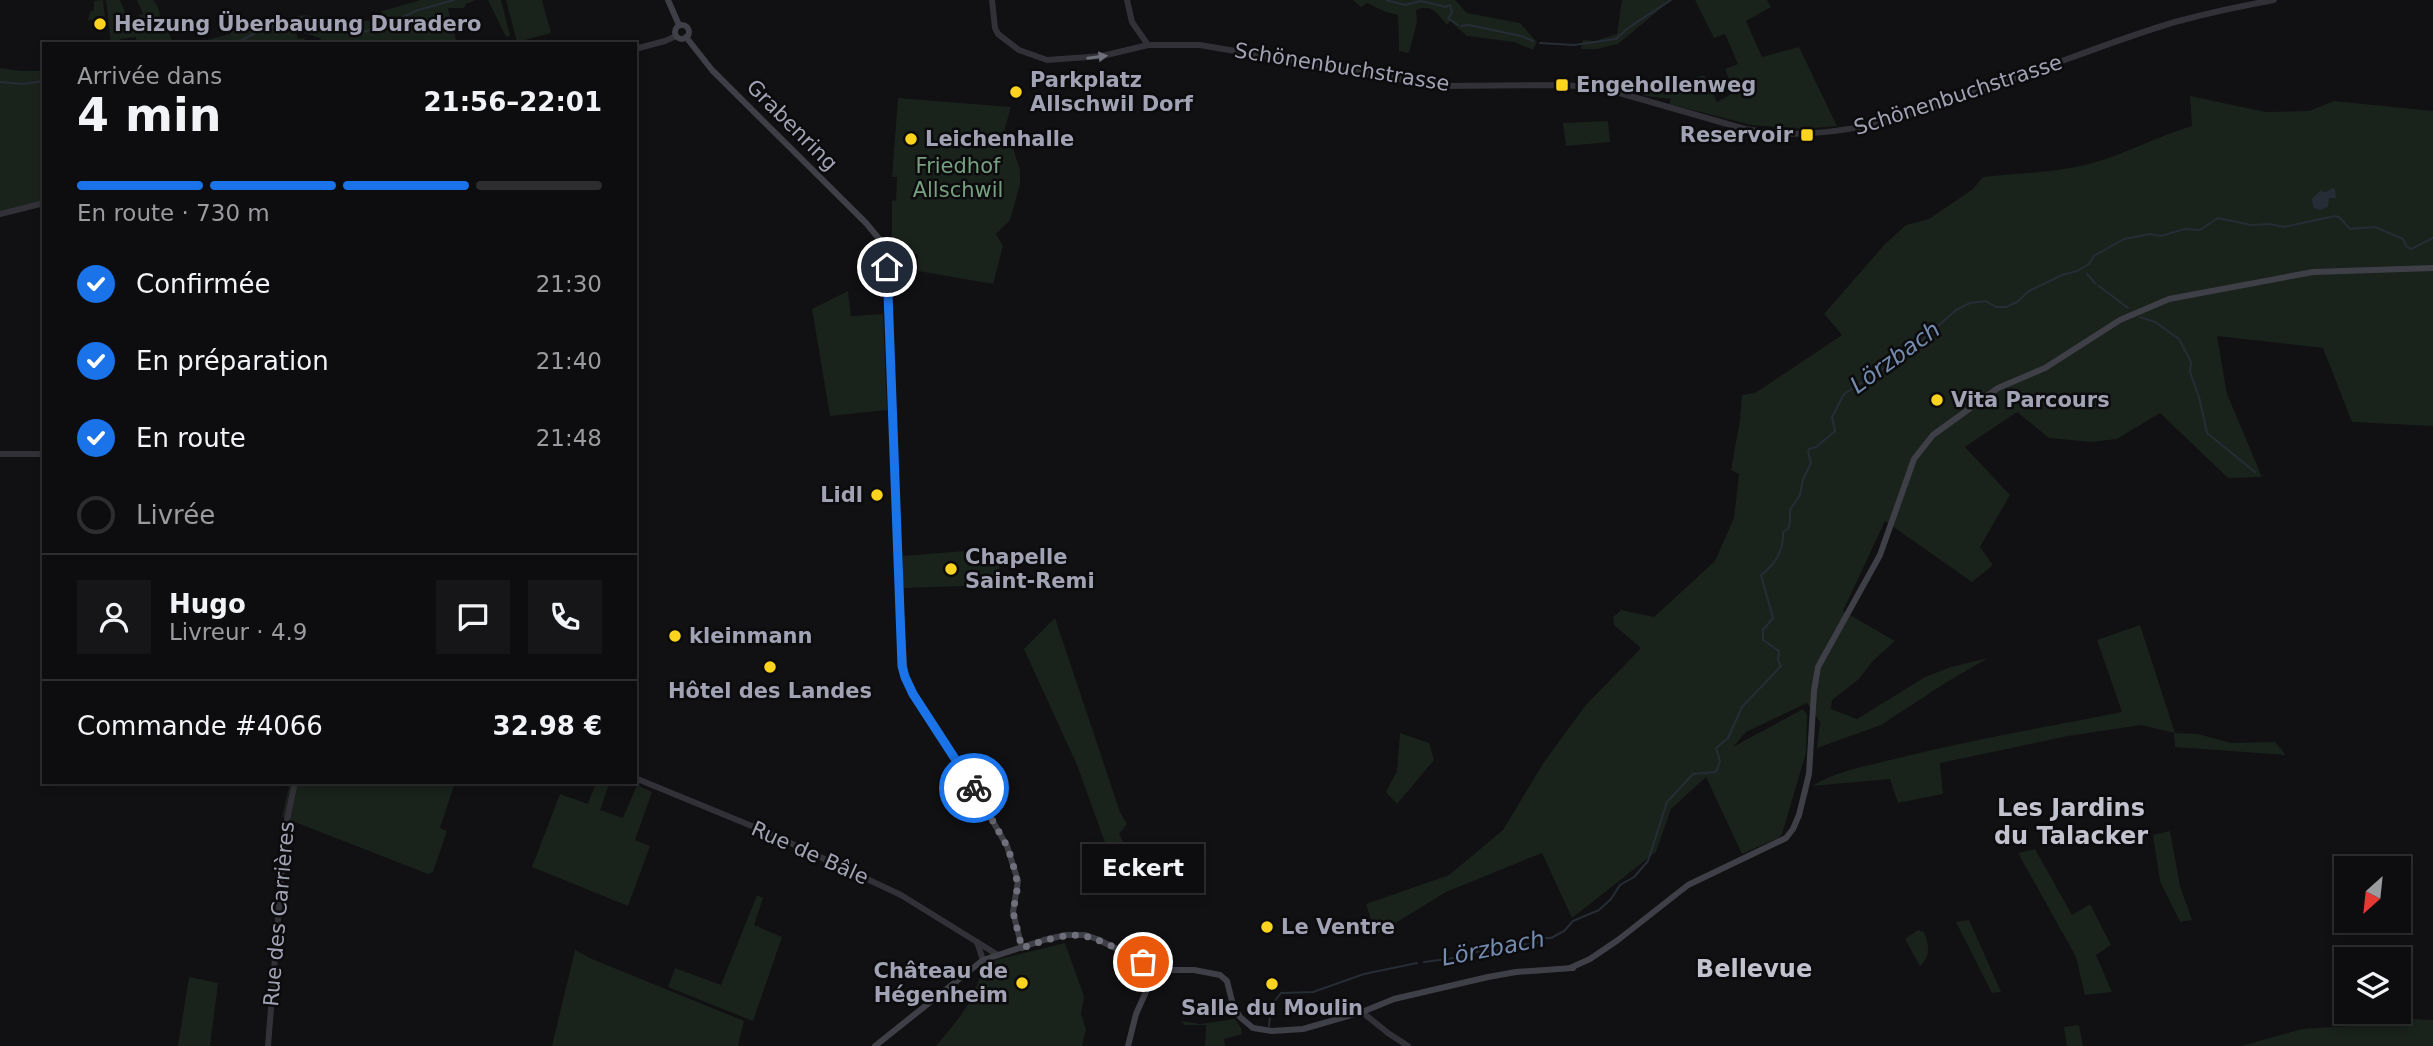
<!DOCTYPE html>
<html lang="fr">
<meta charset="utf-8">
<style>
body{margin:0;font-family:"DejaVu Sans",sans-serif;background:#161517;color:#f1f3f6;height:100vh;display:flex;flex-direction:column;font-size:26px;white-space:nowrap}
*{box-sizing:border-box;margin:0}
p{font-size:23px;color:#9a9b9e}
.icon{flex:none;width:38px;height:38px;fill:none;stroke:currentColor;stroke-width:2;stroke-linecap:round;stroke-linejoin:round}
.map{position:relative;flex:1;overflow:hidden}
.side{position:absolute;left:42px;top:42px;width:595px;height:742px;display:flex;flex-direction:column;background:#0d0c0e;border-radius:0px;box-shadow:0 4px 10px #0003,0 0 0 2px #2d2c2e}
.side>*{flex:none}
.needle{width:46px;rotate:207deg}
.buttons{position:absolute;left:2334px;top:856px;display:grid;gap:14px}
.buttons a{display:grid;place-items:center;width:77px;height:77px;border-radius:0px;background:#0d0c0e;box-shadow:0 4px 10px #0003,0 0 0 2px #2d2c2e;font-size:35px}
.pin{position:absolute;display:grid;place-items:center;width:60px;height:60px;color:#fff;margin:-30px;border:4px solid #fff;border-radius:50%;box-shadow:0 2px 7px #0007}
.courier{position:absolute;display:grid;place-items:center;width:70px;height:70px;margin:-35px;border:5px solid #1a73e8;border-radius:50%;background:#fff;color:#222;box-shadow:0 2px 9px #0007}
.bubble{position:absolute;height:49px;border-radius:0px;background:#0d0c0e;box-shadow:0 4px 10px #0003,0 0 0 2px #2d2c2e;font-size:23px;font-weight:800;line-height:49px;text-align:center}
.headline em{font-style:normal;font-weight:800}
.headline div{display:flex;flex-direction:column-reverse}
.headline{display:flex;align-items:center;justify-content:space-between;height:119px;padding:0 35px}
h1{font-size:46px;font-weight:800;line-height:52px}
.bar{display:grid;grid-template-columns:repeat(4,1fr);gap:10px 7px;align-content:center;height:84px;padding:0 35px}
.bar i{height:9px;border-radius:5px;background:#2d2c2e}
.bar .selected{background:#1a73e8}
.bar p{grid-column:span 4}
.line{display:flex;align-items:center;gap:18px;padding:0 35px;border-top:2px solid #2d2c2e}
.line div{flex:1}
.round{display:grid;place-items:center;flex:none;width:74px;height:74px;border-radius:0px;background:#161517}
ol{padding:0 35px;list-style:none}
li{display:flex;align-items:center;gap:21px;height:77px}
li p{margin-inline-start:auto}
li .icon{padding:7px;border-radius:50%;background:#1a73e8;color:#fff;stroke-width:4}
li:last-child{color:#9a9b9e}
li i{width:38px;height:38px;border:4px solid #2d2c2e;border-radius:50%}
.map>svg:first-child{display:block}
.green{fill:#1a221c}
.water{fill:#262d36}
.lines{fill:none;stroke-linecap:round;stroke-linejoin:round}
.stream{stroke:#262d36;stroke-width:2}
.secondary-tunnel{stroke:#2e2d32;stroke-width:6;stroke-dasharray:6 3;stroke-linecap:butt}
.tertiary{stroke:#313137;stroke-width:6}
.secondary{stroke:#3f4047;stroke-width:6}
.oneway{fill:#6f707c}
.done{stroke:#6f707b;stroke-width:7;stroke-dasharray:0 12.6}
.route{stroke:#1a73e8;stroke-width:9}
.poi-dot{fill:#fcd41f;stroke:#0c0b0d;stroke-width:2.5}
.labels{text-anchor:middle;stroke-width:5;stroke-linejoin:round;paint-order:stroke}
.poi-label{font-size:21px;font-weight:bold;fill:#a1a3b4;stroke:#0c0b0d;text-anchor:start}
.street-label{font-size:21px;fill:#a1a3b4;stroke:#0c0b0d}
.park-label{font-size:21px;fill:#76a07f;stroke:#0c0b0d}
.water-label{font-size:23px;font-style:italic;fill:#758cb1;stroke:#0c0b0d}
.quarter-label{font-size:24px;font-weight:bold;fill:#c2c3cf;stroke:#0c0b0d}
</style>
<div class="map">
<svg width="2433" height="1046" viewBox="0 0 2433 1046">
<rect width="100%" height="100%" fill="#111012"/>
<g class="green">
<polygon points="103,0 105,18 88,20 90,12 94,10 94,1"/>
<polygon points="106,0 120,0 128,20 143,14 137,0 153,0 158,7 161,20 157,25 167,28 173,44 137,44 136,37 120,39 120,44 111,44"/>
<polygon points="421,0 476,0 466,4 464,8 448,8 457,44 322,44 324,43 322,43 320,38 295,30 298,39 304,38 306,44 192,44 230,34 234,28 258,21 287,19 304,15 350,22 377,20 382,11"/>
<polygon points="488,0 501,0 510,36 506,37"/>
<polygon points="506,0 542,0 551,33 517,42"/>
<path d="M1353,0H1455L1467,13L1520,23L1537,42L1533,50L1514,42L1467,36L1450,21L1447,25C1437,13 1432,4 1416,10L1417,22L1409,53L1399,51L1398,15L1386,12L1367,3L1361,7Z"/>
<polygon points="1622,0 1671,0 1618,44 1597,49 1581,49 1583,40 1595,41 1617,34"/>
<polygon points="1695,0 1767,0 1771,7 1746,21 1762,57 1799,47 1837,126 1802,129 1751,125 1669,104 1671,99 1645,96 1643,94 1704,75 1717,102 1735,92 1725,69 1738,64 1725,34 1714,38"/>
<polygon points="0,68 21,71 44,71 44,203 0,214"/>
<path d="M2190,96L2266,112L2309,111L2334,101L2433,111V426L2352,422L2323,348L2217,336L2227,394L2262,477L2228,478L2160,413L2117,439L2091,442L2049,438L2017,412L1965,447L2010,495L1980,547L1993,565L1972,582L1885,521L1843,611L1895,641L1872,662L1859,679L1832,700L1831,709L1857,719L1925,677L1951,667L1988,658L1947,682L1881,725L1817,748L1820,722L1807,703L1746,732L1733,747L1803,709L1807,714L1806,753L1782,834L1778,838L1742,854L1706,777L1671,809L1656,852L1572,918L1542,853L1446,892L1376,935L1366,904L1449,875L1503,830L1544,762L1585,706L1641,648L1614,625L1613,617L1621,610L1654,617L1715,561L1734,518L1739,474L1731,470L1740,420L1742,395L1755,393L1842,335L1824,314L1885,244L1906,225L1929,219L1973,189L1983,177C2016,173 2052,173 2085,165C2122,156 2155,137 2192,126Z"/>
<polygon points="898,98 1011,107 1003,135 1010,139 1020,170 1020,184 1010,220 996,234 1003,246 993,284 918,271 918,254 895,253 892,247 892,201 896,200 897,177 892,177"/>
<polygon points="1608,121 1610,142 1566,146 1563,123"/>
<polygon points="848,291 851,316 883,314 887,410 830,416 812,309"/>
<polygon points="965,551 967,557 1000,564 993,591 966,586 903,588 903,556"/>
<polygon points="1055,618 1120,812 1127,824 1119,834 1127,849 1107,848 1077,765 1024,649"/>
<path d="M2140,625L2175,733L2198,734L2231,743L2275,742L2286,755L2175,747L2174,733L2141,725L2068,736L1940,763L1943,794L1898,803L1890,779L1812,786C1836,771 1867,766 1894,759C1970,740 2046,727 2122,712L2097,640Z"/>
<polygon points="1400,733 1429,743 1434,760 1397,804 1386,792 1397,771"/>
<polygon points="290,782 455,782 440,828 447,831 433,872 428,874 282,817"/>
<polygon points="596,782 610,782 600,810 623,818 637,785 652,792 635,840 650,846 628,906 532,867 560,794 588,804"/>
<polygon points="2170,831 2180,886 2192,920 2180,922 2160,881 2153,835"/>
<polygon points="2035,849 2072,915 2090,904 2111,945 2096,955 2112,992 2085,995 2076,957 2018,853"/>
<polygon points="757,895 763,898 754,925 782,937 753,1021 668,987 675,968 721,985"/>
<polygon points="1969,920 2001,992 1992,993 1956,922"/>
<path d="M1918,930L1924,932C1929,944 1931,957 1920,966L1905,939Z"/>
<path d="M1065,943L1084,996L1081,1014L1086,1029L1082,1046H936C949,1030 964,1014 973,995C980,982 979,970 992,961Z"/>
<polygon points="575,950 592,959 744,1021 738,1046 552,1046"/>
<polygon points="189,977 218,983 210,1046 178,1046"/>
<polygon points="2366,1016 2433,1020 2433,1046 2241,1046 2302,1029 2365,1025"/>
<polygon points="1235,1019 1241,1028 1242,1034 1224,1039 1225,1046 1205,1046 1206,1025 1185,1025 1181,1021 1200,1024"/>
<polygon points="2079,1025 2083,1046 2067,1046 2064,1027"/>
</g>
<polygon class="water" points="2333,188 2335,189 2336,198 2329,198 2328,207 2319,210 2313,207 2312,199 2320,191 2326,192"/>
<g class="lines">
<g class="stream">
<polyline points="1386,0 1405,5 1421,1 1446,7 1450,5 1452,13 1448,18 1458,25"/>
<polyline points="1461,26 1469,25 1521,36 1533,41"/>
<polyline points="1540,43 1574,45 1616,39 1628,28 1671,0"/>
<polyline points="226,44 240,41 263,29 277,25 328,27 354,34 379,28 418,10 454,0"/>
<polyline points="0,82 23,84 44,81"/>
<polyline points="2087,274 2096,284"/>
<polyline points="2099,286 2128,308"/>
<polyline points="2140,317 2155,322 2179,339 2191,362 2190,372 2199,397 2207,433 2255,472"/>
<path d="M1424,962L1462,957L1472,952L1496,951L1508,945L1535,944L1544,938H1551L1564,931L1573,921L1599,910L1611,899L1620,885L1634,877L1648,861L1667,802L1693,774L1716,772L1720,761L1716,748L1728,738L1742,707L1781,666L1778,660L1779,651L1763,640V630L1773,618L1761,575C1776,564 1784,551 1783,532L1788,529L1790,522V510L1800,495L1803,479L1811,463L1808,452L1809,449L1816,447L1835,431L1832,417L1844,394L1909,352L1956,310L1970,303L1986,301L1996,307H2006L2017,302L2029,291L2062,275L2077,271L2089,264L2094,256L2124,239L2150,234L2161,236L2185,229L2200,230L2218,218L2251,225L2270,224L2284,227L2335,216L2339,217L2350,229L2375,227L2403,239L2406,246L2411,249L2433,238"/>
<polyline points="1269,1026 1271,1006 1281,993 1313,992 1364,974 1417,963"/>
</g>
<polyline class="secondary-tunnel" points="880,256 882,268"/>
<g class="tertiary">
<path d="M992,0L995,28L998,34L1019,50L1047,60L1102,56L1148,45H1200L1439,86L1562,85L1602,88L1745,129C1842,148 1934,106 2024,75C2074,57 2124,37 2175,22C2208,13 2241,6 2274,0"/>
<polyline points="1127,0 1132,22 1148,45"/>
<polyline points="635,49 665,41 676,36"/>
<polyline points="0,214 44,203"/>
<polyline points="0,454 44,454"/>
<polyline points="635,778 769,833 901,895 998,955"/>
<polyline points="977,942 983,960"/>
<polyline points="1362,1012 1388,1033 1408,1046"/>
<polyline points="268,1046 285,830 295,782"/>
</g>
<g class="secondary">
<polyline points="668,0 679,25"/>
<circle cx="682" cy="32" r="7"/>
<polyline points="686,37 712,70 866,223 880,240 887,255"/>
<polyline points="879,243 880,256"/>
<polyline points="887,267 897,554 905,677 913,694 965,773 1007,846 1018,881 1013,912 1022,948"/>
<polyline points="1570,968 1590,959 1618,940 1688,885 1786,838 1793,829 1799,815 1809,774 1814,691 1818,667 1880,555 1914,459 1933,435 1998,388 2045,368 2120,320 2169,299 2313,272 2433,268"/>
<polyline points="875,1046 983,960 1044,940 1066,935 1085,935 1097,939 1159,970 1194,970 1220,975 1227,981 1233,1005 1240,1017 1253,1028 1272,1031 1303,1029 1362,1012 1394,999 1488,977 1516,972 1573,968"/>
<polyline points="1128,1046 1136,1014 1153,976 1159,970"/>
</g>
</g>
<defs><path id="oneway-solid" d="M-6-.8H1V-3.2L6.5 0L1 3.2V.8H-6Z" transform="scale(1.75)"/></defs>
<use class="oneway" href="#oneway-solid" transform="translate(1097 57) rotate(-8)"/>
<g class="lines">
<path class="done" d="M974,788L1007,846L1012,860L1018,885L1013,912L1022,948C1084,926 1087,934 1143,962"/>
<polyline class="route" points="887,267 902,666 905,677 913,694 974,788"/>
</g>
<g class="poi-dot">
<circle cx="100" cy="24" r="7"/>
<rect x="1555" y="78" width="14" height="14" rx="3.5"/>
<circle cx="1016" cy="92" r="7"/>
<rect x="1800" y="128" width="14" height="14" rx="3.5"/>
<circle cx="911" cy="139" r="7"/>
<circle cx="1937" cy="400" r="7"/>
<circle cx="877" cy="495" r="7"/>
<circle cx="951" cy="569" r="7"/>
<circle cx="675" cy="636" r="7"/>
<circle cx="770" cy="667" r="7"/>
<circle cx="1267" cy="927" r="7"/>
<circle cx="1022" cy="983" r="7"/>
<circle cx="1272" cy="984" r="7"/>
</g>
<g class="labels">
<g class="poi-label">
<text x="114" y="31">Heizung Überbauung Duradero</text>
<text x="1030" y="87">Parkplatz<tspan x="1030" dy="24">Allschwil Dorf</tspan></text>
<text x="1576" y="92">Engehollenweg</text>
<text x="1793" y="142" text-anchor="end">Reservoir</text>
<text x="925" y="146">Leichenhalle</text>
<text x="1951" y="407">Vita Parcours</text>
<text x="863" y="502" text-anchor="end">Lidl</text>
<text x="965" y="564">Chapelle<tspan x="965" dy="24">Saint-Remi</tspan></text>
<text x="689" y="643">kleinmann</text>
<text x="770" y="698" text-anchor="middle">Hôtel des Landes</text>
<text x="1281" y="934">Le Ventre</text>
<text x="1008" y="978" text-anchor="end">Château de<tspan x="1008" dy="24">Hégenheim</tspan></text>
<text x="1272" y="1015" text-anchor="middle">Salle du Moulin</text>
</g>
<g class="street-label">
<text transform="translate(1342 67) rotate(9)" y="7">Schönenbuchstrasse</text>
<text transform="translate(1958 95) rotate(-18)" y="7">Schönenbuchstrasse</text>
<text transform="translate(792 125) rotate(45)" y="7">Grabenring</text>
<text transform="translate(810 853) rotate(24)" y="7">Rue de Bâle</text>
<text transform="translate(279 914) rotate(-85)" y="7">Rue des Carrières</text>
</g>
<g class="park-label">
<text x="958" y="173">Friedhof<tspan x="958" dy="24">Allschwil</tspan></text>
</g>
<g class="water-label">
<text transform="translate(1895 357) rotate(-36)" y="8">Lörzbach</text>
<text transform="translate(1493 948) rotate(-11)" y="8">Lörzbach</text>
</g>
<g class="quarter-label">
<text x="2071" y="816">Les Jardins<tspan x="2071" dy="28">du Talacker</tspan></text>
<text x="1754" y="977">Bellevue</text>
</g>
</g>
</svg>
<div class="buttons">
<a><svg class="needle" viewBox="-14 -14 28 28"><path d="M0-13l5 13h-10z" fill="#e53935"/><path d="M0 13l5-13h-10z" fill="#9a9b9e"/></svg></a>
<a><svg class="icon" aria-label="layers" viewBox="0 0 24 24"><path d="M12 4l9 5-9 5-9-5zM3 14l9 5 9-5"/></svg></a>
</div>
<div class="pin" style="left:1143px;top:962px;background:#ea580c"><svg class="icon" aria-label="bag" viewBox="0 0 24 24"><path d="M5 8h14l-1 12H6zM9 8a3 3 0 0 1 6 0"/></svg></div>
<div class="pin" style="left:887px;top:267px;background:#1f2937"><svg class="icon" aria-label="home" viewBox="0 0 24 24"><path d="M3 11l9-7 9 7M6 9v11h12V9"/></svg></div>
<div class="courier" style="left:974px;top:788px"><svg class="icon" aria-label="bike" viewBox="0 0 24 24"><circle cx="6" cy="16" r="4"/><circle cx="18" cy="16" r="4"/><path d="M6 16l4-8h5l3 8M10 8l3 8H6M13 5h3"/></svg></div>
<div class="bubble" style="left:1082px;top:844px;width:122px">Eckert</div>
<section class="side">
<div class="headline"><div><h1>4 min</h1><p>Arrivée dans</p></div><em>21:56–22:01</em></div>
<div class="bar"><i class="selected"></i><i class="selected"></i><i class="selected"></i><i></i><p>En route · 730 m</p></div>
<ol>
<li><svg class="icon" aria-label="check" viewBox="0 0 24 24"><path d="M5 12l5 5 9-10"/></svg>Confirmée<p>21:30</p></li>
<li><svg class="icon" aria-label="check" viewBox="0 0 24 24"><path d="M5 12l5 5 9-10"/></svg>En préparation<p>21:40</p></li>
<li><svg class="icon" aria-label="check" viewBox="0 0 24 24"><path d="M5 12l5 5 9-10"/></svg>En route<p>21:48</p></li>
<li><i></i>Livrée</li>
</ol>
<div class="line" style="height:126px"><a class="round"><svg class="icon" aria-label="person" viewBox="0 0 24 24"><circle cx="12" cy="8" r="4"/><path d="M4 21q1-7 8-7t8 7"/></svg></a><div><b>Hugo</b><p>Livreur · 4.9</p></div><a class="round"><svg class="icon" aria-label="chat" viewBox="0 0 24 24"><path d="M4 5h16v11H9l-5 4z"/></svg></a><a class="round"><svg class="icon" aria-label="phone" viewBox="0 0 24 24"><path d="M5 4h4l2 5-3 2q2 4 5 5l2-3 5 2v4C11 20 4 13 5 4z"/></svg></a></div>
<div class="line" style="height:91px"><div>Commande #4066</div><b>32.98 €</b></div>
</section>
</div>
